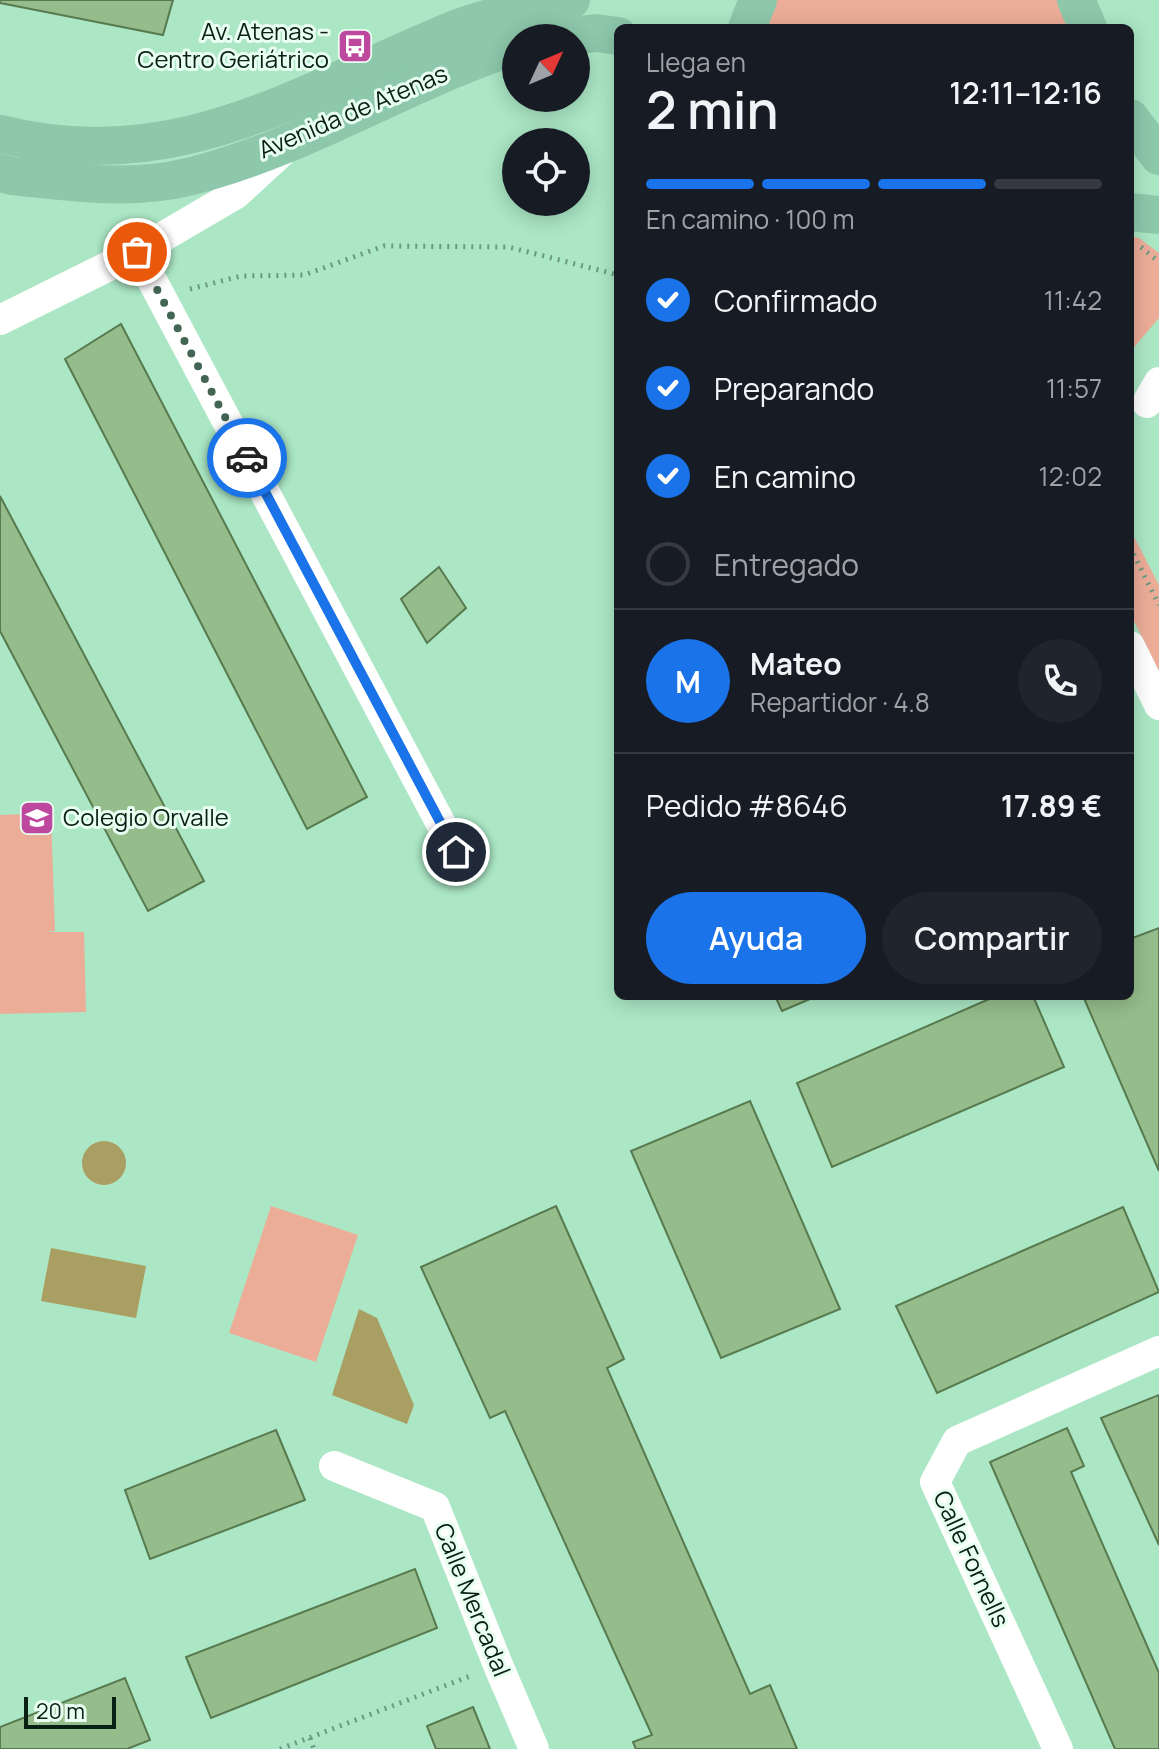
<!DOCTYPE html>
<html lang="es">
<meta charset="utf-8">
<style>
body{margin:0;font-family:Manrope,sans-serif;background:#20242c;color:#f1f3f6;height:100vh;display:flex;flex-direction:column;font-size:30px;white-space:nowrap}
*{box-sizing:border-box;margin:0}
p{font-size:26px;color:#9ea1a6}
.icon{flex:none;width:44px;height:44px;fill:none;stroke:currentColor;stroke-width:2;stroke-linecap:round;stroke-linejoin:round}
.map{position:relative;flex:1;overflow:hidden}
.sheet{position:absolute;left:614px;top:24px;width:520px;height:976px;display:flex;flex-direction:column;background:#171b24;border-radius:12px;box-shadow:0 4px 20px #0003}
.sheet>*{flex:none}
.needle{width:52px;rotate:46deg}
.fabs{position:absolute;left:502px;top:24px;display:grid;gap:16px}
.fabs a{display:grid;place-items:center;width:88px;height:88px;border-radius:50%;background:#171b24;box-shadow:0 4px 20px #0003;font-size:40px}
.scale{position:absolute;left:24px;bottom:20px;width:92px;box-sizing:border-box;padding-left:8px;border:4px solid #092115;border-top:0;font-size:22px;line-height:28px;white-space:nowrap;color:#092115;-webkit-text-stroke:6px #e7fef0;paint-order:stroke}
.pin{position:absolute;display:grid;place-items:center;width:68px;height:68px;color:#fff;margin:-34px;border:4px solid #fff;border-radius:50%;box-shadow:0 2px 8px #0007}
.courier{position:absolute;display:grid;place-items:center;width:80px;height:80px;margin:-40px;border:6px solid #1a73e8;border-radius:50%;background:#fff;color:#222;box-shadow:0 2px 10px #0007}
.summary em{font-style:normal;font-weight:600}
.summary div{display:flex;flex-direction:column-reverse}
.summary{display:flex;align-items:center;justify-content:space-between;height:136px;padding:0 32px}
h1{font-size:52px;font-weight:600;line-height:60px}
.bar{display:grid;grid-template-columns:repeat(4,1fr);gap:12px 8px;align-content:center;height:96px;padding:0 32px}
.bar i{height:10px;border-radius:6px;background:#363941}
.bar .active{background:#1a73e8}
.bar p{grid-column:span 4}
.line{display:flex;align-items:center;gap:20px;padding:0 32px;border-top:2px solid #363941}
.line div{flex:1}
.round{display:grid;place-items:center;flex:none;width:84px;height:84px;border-radius:42px;background:#20242c}
ol{padding:0 32px;list-style:none}
li{display:flex;align-items:center;gap:24px;height:88px}
li p{margin-inline-start:auto}
li .icon{padding:8px;border-radius:50%;background:#1a73e8;color:#fff;stroke-width:4}
li:last-child{color:#9ea1a6}
li i{width:44px;height:44px;border:4px solid #363941;border-radius:50%}
.cta{display:flex;gap:16px;margin-top:auto;padding:16px 32px}
.cta a{flex:1;height:92px;border-radius:48px;background:#1a73e8;color:#fff;font-size:32px;font-weight:600;line-height:92px;text-align:center}
.cta a+a{background:#20242c;color:#f1f3f6}
.map>svg:first-child{display:block}
.green{fill:#ecad98}
.water{fill:#a99f62}
.building{fill:#95bd8b;stroke:#577a4f;stroke-width:2}
.lines{fill:none;stroke-linecap:round;stroke-linejoin:round}
.path{stroke:#6b9980;stroke-width:5;stroke-dasharray:2 6;stroke-linecap:butt}
.minor{stroke:#fff;stroke-width:30}
.major{stroke:#8dc8ab;stroke-width:38}
.done{stroke:#426653;stroke-width:8;stroke-dasharray:0 14.4}
.route{stroke:#1a73e8;stroke-width:10}
.labels{text-anchor:middle;stroke-width:6;stroke-linejoin:round;paint-order:stroke}
.poi-label{font-size:24px;fill:#092115;stroke:#e7fef0;text-anchor:end}
.street-label{font-size:24px;fill:#092115;stroke:#e7fef0}
</style>
<div class="map">
<svg width="1159" height="1749" viewBox="0 0 1159 1749">
<rect width="100%" height="100%" fill="#abe7c5"/>
<g class="green">
<polygon points="776,0 1058,0 1070,28 764,28"/>
<polygon points="1130,236 1139,238 1159,253 1159,318 1130,352"/>
<polygon points="1130,529 1159,585 1159,672 1130,613"/>
<polygon points="51,813 55,931 44,932 84,932 86,1012 0,1014 0,815"/>
<polygon points="271,1206 358,1235 316,1362 229,1333"/>
</g>
<g class="water">
<circle cx="104" cy="1163" r="22"/>
<polygon points="51,1248 146,1266 136,1318 41,1301"/>
<polygon points="359,1309 377,1318 414,1405 407,1424 332,1395"/>
</g>
<g class="building">
<polygon points="0,0 173,0 163,35 0,3"/>
<polygon points="121,324 367,797 307,829 65,359"/>
<polygon points="0,496 204,881 148,911 0,631"/>
<polygon points="439,567 466,608 427,643 401,599"/>
<polygon points="1159,928 1159,1171 1083,996 1130,996 1130,939"/>
<polygon points="775,996 817,996 782,1011"/>
<polygon points="996,996 1033,996 1064,1067 832,1167 797,1083"/>
<polygon points="750,1101 840,1309 721,1358 631,1151"/>
<polygon points="556,1206 624,1359 607,1368 750,1694 770,1685 797,1749 636,1749 633,1742 652,1735 505,1411 490,1418 421,1267"/>
<polygon points="1123,1207 1159,1292 937,1393 896,1306"/>
<polygon points="1159,1395 1159,1545 1101,1418"/>
<polygon points="1067,1428 1084,1466 1071,1472 1159,1673 1159,1749 1115,1749 990,1462"/>
<polygon points="276,1430 305,1500 150,1559 125,1490"/>
<polygon points="415,1569 437,1628 211,1718 186,1657"/>
<polygon points="125,1678 150,1740 127,1749 0,1749 0,1727"/>
<polygon points="473,1707 490,1749 436,1749 427,1726"/>
</g>
<g class="lines">
<g class="path">
<polyline points="1141,247 1159,262"/>
<polyline points="190,289 241,276 304,275 384,246 509,247 618,275"/>
<polyline points="1130,547 1159,605"/>
<polyline points="310,1738 314,1749"/>
<polyline points="280,1749 473,1675"/>
</g>
<g class="minor">
<polyline points="137,252 456,852"/>
<polyline points="0,320 137,252 236,194 285,149"/>
<polyline points="1147,403 1159,382"/>
<polyline points="1130,646 1159,705"/>
<polyline points="334,1466 435,1507 498,1665 534,1749"/>
<polyline points="1058,1749 935,1482 957,1441 1159,1351"/>
</g>
<g class="major">
<polyline points="1076,0 1088,28"/>
<polyline points="747,28 758,0"/>
<polyline points="557,38 596,33 618,36"/>
<polyline points="1130,118 1159,156"/>
<path d="M0,134C175,178 299,93 453,30C491,15 532,8 571,0"/>
<path d="M0,173L12,176C70,182 130,191 188,177C303,149 404,82 516,46"/>
<polyline points="1130,212 1159,215"/>
</g>
</g>
<g class="lines">
<polyline class="done" points="137,252 247,458"/>
<polyline class="route" points="247,458 456,852"/>
</g>
<defs>
<g id="bus-square" transform="scale(1.8)"><rect x="-9" y="-9" width="18" height="18" rx="4" fill="#bf489f" stroke="#e7fef0"/><path d="M-5-6H5V4H4V6H2V4H-2V6H-4V4H-5ZM-3.5-4V0h7V-4ZM-3.5 1.2v1.5H-2V1.2ZM2 1.2v1.5H3.5V1.2Z" fill="#fff"/></g>
<g id="school-square" transform="scale(1.8)"><rect x="-9" y="-9" width="18" height="18" rx="4" fill="#bf489f" stroke="#e7fef0"/><path d="M0-5L7-2L0 1L-7-2ZM-4 1L0 2.5L4 1V4Q0 6-4 4Z" fill="#fff"/></g>
</defs>
<g fill-rule="evenodd">
<use href="#bus-square" x="355" y="46"/>
<use href="#school-square" x="37" y="818"/>
</g>
<g class="labels">
<g class="poi-label">
<text x="329" y="40">Av. Atenas -<tspan x="329" dy="28">Centro Geriátrico</tspan></text>
<text x="63" y="826" text-anchor="start">Colegio Orvalle</text>
</g>
<g class="street-label">
<text transform="translate(353 112) rotate(-23)" y="8">Avenida de Atenas</text>
<text transform="translate(971 1559) rotate(65)" y="8">Calle Fornells</text>
<text transform="translate(472 1600) rotate(68)" y="8">Calle Mercadal</text>
</g>
</g>
</svg>
<div class="fabs">
<a><svg class="needle" viewBox="-14 -14 28 28"><path d="M0-13l5 13h-10z" fill="#e53935"/><path d="M0 13l5-13h-10z" fill="#9ea1a6"/></svg></a>
<a><svg class="icon" aria-label="locate" viewBox="0 0 24 24"><circle cx="12" cy="12" r="6"/><path d="M12 2v4M12 18v4M2 12h4M18 12h4"/></svg></a>
</div>
<div class="scale">20 m</div>
<div class="pin" style="left:137px;top:252px;background:#ea580c"><svg class="icon" aria-label="bag" viewBox="0 0 24 24"><path d="M5 8h14l-1 12H6zM9 8a3 3 0 0 1 6 0"/></svg></div>
<div class="pin" style="left:456px;top:852px;background:#1f2937"><svg class="icon" aria-label="home" viewBox="0 0 24 24"><path d="M3 11l9-7 9 7M6 9v11h12V9"/></svg></div>
<div class="courier" style="left:247px;top:458px"><svg class="icon" aria-label="car" viewBox="0 0 24 24"><path d="M5 17H2v-5l4-1 3-4h7l3 4 3 1v5h-3M9 17h6M6 11h13"/><circle cx="7" cy="17" r="2"/><circle cx="17" cy="17" r="2"/></svg></div>
<section class="sheet">
<div class="summary"><div><h1>2 min</h1><p>Llega en</p></div><em>12:11–12:16</em></div>
<div class="bar"><i class="active"></i><i class="active"></i><i class="active"></i><i></i><p>En camino · 100 m</p></div>
<ol>
<li><svg class="icon" aria-label="check" viewBox="0 0 24 24"><path d="M5 12l5 5 9-10"/></svg>Confirmado<p>11:42</p></li>
<li><svg class="icon" aria-label="check" viewBox="0 0 24 24"><path d="M5 12l5 5 9-10"/></svg>Preparando<p>11:57</p></li>
<li><svg class="icon" aria-label="check" viewBox="0 0 24 24"><path d="M5 12l5 5 9-10"/></svg>En camino<p>12:02</p></li>
<li><i></i>Entregado</li>
</ol>
<div class="line" style="height:144px"><b class="round" style="background:#1a73e8;color:#fff">M</b><div><b>Mateo</b><p>Repartidor · 4.8</p></div><a class="round"><svg class="icon" aria-label="phone" viewBox="0 0 24 24"><path d="M5 4h4l2 5-3 2q2 4 5 5l2-3 5 2v4C11 20 4 13 5 4z"/></svg></a></div>
<div class="line" style="height:104px"><div>Pedido #8646</div><b>17.89 €</b></div>
<div class="cta"><a>Ayuda</a><a>Compartir</a></div>
</section>
</div>
